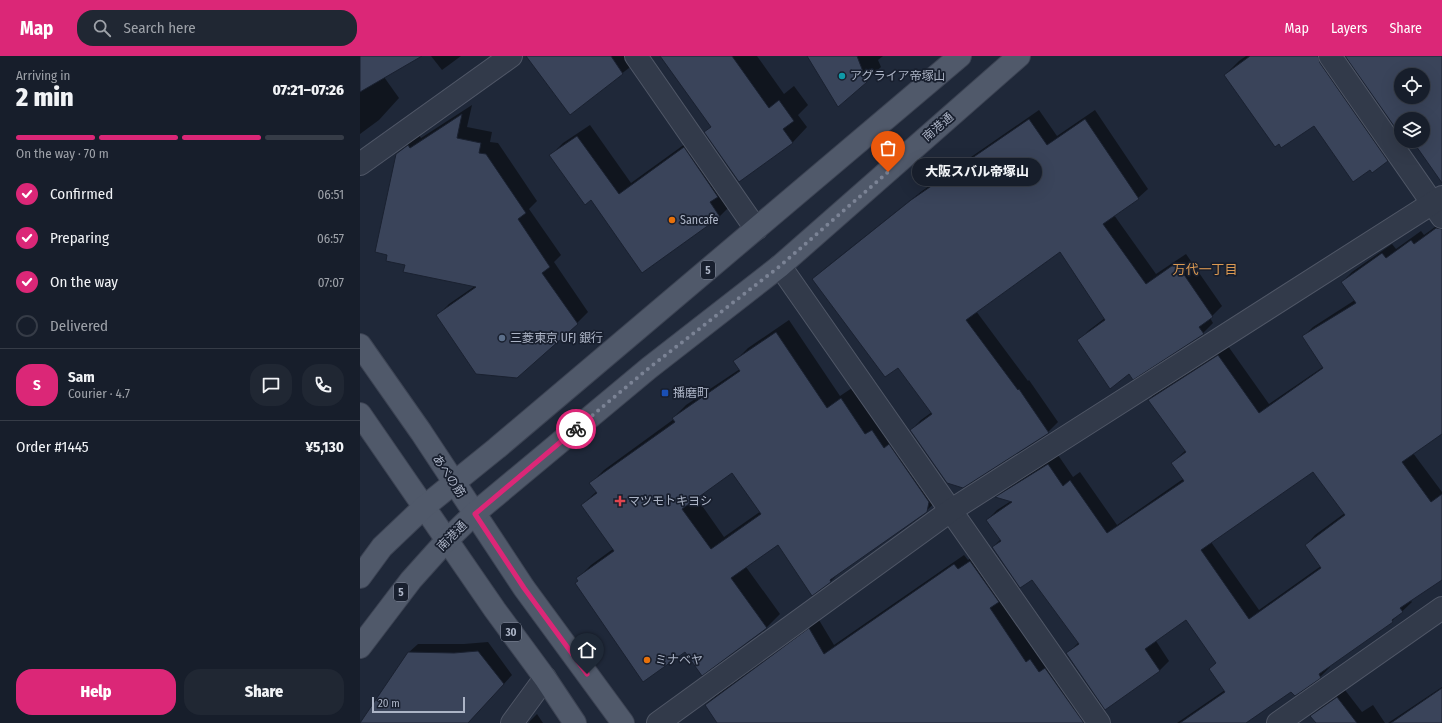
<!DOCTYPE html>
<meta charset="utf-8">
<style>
body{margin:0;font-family:"Fira Sans Condensed","Noto Sans JP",sans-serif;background:#202733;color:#f1f3f6;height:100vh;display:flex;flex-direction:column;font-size:15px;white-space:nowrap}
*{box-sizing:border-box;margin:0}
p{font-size:13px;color:#9ea2a9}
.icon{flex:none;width:22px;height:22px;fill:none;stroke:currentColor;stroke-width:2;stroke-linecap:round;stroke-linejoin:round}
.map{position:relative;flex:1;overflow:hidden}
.side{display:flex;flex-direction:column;background:#171e2b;width:360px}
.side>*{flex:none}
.tools{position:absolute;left:1034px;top:12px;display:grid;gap:8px}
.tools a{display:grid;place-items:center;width:36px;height:36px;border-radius:50%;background:#171e2b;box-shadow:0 4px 16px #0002,0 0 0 1px #363c47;font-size:20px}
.scale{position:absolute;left:12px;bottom:10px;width:93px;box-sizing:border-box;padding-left:4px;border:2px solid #acb4c6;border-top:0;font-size:11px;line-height:14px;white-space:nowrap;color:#acb4c6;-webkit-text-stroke:3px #181f2e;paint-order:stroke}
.pin{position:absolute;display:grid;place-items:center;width:34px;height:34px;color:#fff;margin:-41px -17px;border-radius:50% 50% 50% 0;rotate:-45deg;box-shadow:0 0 4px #0007}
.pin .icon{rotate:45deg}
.courier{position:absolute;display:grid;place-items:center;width:40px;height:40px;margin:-20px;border:3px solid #db2777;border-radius:50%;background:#fff;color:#222;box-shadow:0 1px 5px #0007}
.bubble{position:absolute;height:28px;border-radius:14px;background:#171e2b;box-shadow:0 4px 16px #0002,0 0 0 1px #363c47;font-size:13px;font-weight:800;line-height:28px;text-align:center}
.overview em{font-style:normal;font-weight:800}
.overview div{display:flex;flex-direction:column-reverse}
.overview{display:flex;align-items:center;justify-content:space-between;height:68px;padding:0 16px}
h1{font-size:26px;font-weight:800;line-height:30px}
.bar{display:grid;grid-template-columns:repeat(4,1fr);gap:6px 4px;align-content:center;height:48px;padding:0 16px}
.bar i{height:5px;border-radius:3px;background:#363c47}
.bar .on{background:#db2777}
.bar p{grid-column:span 4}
.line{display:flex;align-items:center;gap:10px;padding:0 16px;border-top:1px solid #363c47}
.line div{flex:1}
.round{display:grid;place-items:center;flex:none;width:42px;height:42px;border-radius:16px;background:#202733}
ol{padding:0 16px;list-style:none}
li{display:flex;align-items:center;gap:12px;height:44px}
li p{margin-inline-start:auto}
li .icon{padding:4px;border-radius:50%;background:#db2777;color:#fff;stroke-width:4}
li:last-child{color:#9ea2a9}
li i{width:22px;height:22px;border:2px solid #363c47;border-radius:50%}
.cta{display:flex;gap:8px;margin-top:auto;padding:8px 16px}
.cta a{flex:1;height:46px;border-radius:16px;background:#db2777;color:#fff;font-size:16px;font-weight:800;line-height:46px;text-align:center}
.cta a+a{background:#202733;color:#f1f3f6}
header{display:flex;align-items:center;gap:24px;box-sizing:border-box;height:56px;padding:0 20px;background:#db2777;color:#fff}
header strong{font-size:19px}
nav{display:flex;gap:22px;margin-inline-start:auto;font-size:14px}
.search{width:280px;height:36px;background:#202733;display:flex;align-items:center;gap:10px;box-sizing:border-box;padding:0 14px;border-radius:16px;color:#9ea2a9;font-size:15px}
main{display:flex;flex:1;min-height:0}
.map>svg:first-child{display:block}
.shadow{fill:#0007;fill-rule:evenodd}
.building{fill:#3a445a;stroke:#1a2130;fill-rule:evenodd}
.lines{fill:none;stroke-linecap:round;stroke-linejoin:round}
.minor-casing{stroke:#505767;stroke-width:24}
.primary-casing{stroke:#3c4353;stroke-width:24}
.minor{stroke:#323a4a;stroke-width:22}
.primary{stroke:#50596a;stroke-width:22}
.done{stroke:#7b8395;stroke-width:4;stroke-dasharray:0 7.2}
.route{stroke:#db2777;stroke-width:5}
.culture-dot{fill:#0f9aa8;stroke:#181f2e;stroke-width:1.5}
.food-dot{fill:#e8710a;stroke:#181f2e;stroke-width:1.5}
.service-dot{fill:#5c6f8a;stroke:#181f2e;stroke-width:1.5}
.transit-dot{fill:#1a4fb4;stroke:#181f2e;stroke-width:1.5}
.health-dot{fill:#e0444e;stroke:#181f2e;stroke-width:1.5}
.labels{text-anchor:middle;stroke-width:3.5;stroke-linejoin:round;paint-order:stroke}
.shield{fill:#181f2e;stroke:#808798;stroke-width:1}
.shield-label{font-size:11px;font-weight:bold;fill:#acb4c6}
.poi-label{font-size:12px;fill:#acb4c6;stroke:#181f2e;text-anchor:start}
.street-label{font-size:12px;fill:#acb4c6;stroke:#181f2e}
.neighbourhood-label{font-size:13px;fill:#dc9a52;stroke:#181f2e}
</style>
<header>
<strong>Map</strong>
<div class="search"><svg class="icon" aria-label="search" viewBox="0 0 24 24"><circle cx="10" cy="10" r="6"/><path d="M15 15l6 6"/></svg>Search here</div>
<nav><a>Map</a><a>Layers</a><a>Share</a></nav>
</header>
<main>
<section class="side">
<div class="overview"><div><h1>2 min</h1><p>Arriving in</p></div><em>07:21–07:26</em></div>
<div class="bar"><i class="on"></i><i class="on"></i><i class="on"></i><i></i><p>On the way · 70 m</p></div>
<ol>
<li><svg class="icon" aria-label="check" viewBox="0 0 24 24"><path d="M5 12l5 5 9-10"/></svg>Confirmed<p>06:51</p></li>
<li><svg class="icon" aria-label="check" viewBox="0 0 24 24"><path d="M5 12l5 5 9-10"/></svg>Preparing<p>06:57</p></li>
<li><svg class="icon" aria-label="check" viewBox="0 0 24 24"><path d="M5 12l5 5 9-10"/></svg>On the way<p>07:07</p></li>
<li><i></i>Delivered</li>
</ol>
<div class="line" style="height:72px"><b class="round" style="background:#db2777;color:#fff">S</b><div><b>Sam</b><p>Courier · 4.7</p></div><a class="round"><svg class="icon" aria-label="chat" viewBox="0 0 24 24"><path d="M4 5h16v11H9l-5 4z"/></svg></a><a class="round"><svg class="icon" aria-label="phone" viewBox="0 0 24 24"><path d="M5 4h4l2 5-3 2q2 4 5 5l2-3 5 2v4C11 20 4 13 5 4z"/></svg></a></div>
<div class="line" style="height:52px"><div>Order #1445</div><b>¥5,130</b></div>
<div class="cta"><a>Help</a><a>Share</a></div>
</section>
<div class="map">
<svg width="1082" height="667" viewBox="0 0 1082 667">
<rect width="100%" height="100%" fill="#1f2839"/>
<g class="shadow">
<polygon points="0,0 60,0 24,21 39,42 19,64 0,78"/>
<polygon points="71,0 101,0 82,14"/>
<polygon points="167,0 282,0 269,12 210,57"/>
<polygon points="301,0 397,0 424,38 434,30 448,49 438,59 447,71 433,86 379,125 352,70"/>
<polygon points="448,0 523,0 518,4 521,11 506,25"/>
<polygon points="886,0 978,0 1041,91 1027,105 954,69 865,19 879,5"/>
<polygon points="112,49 107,71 132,76 130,86 138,87 177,145 169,153 201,199 194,206 228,256 217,267 78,259 89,248 115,230 46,208 37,98 48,87 59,79 61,82"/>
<polygon points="679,54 697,80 735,54 788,133 778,142 754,159 796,218 826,198 862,250 850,262 853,267 843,277 769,317 719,285 728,275 745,262 701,194 616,255 668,325 669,324 698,366 688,376 551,374 561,364 572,356 538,310 453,224 463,214 562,135"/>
<polygon points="230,69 271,127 336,80 372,148 360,160 282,215 231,143 191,99 203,87"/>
<path d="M1082,166V377L1053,397L1082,436V523L1050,544L1052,546L1032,565L969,610L970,611L960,621L935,639L932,634L884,667H817L865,634L857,606L826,563L796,585L809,605L800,614L746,653L707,598L719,586L673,522L633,491L641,483L627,464L637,454L651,445L637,441L646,432L698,399L713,421L720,416L757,469L823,423L812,407L826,394L789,344L798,334L868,290L909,348L963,311L944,280L953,271L995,244L982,226L992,216L1032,188L1036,193L1061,175L1064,179ZM953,414L985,457L955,479L946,489L961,510L899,554L851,486Z"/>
<path d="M429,264L480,340L495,330L580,442L566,455L479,517L471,525L452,539L418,488L386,511L420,558L407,571L342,618L326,595L219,524L218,522L231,509L253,493L222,449L237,435L231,427L244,414L314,363L313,362L326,349L380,313L375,305L388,292ZM372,415L401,455L364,481L336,441Z"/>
<polygon points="620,496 640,543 676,597 680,594 728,667 359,667 346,649 356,639 459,564 474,589 604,499 608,504"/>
<polygon points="128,586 152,619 108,667 1,667 48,597 58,588 104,588"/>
<polygon points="1082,631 1082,667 1028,667"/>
<polygon points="985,634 1002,656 1013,649 1025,667 957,667 952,660 959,652"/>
<polygon points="177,658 183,667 169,667 170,665"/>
</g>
<g class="building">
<polygon points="0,0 62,0 0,36"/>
<polygon points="166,0 251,0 263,18 210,59"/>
<polygon points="300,0 372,0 409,52 419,44 434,65 423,73 433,87 379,126 344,76 351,71"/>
<polygon points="447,0 497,0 507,26 478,51"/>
<polygon points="890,0 958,0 960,7 1028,105 1012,117 1010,114 993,126 954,70 921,92 919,88 915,91 864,19"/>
<path d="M985,0H1082V127L1054,87L1048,91L1044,85H1063V63H1041V80ZM1041,19H1063V41H1041Z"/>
<polygon points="102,58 97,82 121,87 119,97 126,98 166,157 158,163 190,211 182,217 218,268 157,322 116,318 76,259 116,231 43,216 45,209 26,205 27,199 15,196 36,98 48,89 50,92"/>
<polygon points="669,63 687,89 725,63 779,143 743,168 786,228 816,207 853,261 839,271 844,278 773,324 769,318 750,333 717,284 745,264 700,196 606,264 658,334 659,333 689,377 603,432 587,427 550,374 572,358 538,312 525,321 452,223 551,144"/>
<polygon points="217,80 259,138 324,91 358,141 350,146 360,161 282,217 231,144 225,149 189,99"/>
<path d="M1076,172L1082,173V378L1042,406L1071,446L1082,438V524L1040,552L1043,556L1032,564L1033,566L959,618L961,622L935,640L931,636L886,667H820L865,636L849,613L856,607L826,564L785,593L800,615L745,654L706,597L719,588L672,524L660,532L632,491L641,485L626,464L652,446L635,441L688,408L703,430L710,424L747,477L824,425L811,407L826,396L788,344L858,299L899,357L963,312L942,280L996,247L981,226L1022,197L1026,202L1051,184L1054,188ZM953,416L985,459L945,489L961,512L889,563L841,494Z"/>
<path d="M416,276L467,352L481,342L505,378L512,374L524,392L529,388L569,446L567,456L470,524L471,526L452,540L418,489L371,522L407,572L342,620L325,596L283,626L215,527L218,525L216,522L254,495L221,449L237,437L229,427L315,366L312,362L380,315L373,305ZM372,417L401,458L351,493L322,453Z"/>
<polygon points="610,505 639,546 630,552 666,606 670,603 679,616 685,612 724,667 357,667 345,649 449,572 464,598 594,508 598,513"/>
<polygon points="118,595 144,628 108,667 0,667 48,596 94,597"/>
<polygon points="1082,632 1082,667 1031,667"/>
<polygon points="977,641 997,667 956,667 950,660"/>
</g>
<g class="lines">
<g class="minor-casing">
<g id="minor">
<polyline points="276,0 396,173"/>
<polyline points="970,0 1082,161"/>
<polyline points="0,108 151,0"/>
<polyline points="420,210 739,667"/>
<polyline points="152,667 185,622"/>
<polyline points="298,667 590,455 1082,141"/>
<polyline points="918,667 1082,552"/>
</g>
</g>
<g class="primary-casing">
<g id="primary">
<polyline points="0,289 61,376 164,532 263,667"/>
<polyline points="0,358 135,554 185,622 215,667"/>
<polyline points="0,521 22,491 64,451 137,392 600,0"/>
<polyline points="0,591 51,524 86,485 115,457 289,312 420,210 659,0"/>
</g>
</g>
<use href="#minor" class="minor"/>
<use href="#primary" class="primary"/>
</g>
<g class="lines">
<polyline class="done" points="216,373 289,312 420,210 528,116"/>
<polyline class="route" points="216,373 115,458 164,532 227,618"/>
</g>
<circle class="culture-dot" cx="482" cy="20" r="4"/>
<g class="food-dot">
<circle cx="312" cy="164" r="4"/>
<circle cx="287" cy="604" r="4"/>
</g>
<circle class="service-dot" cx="142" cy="282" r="4"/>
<rect class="transit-dot" x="301" y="333" width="8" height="8" rx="2"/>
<path class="health-dot" d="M258 439h4v4h4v4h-4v4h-4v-4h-4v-4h4z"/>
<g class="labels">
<g class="shield">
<rect x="341" y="205" width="14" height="18" rx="3"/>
<rect x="34" y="527" width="14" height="18" rx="3"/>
<rect x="141" y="567" width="20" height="18" rx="3"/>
</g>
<g class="shield-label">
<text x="348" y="218">5</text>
<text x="41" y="540">5</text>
<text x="151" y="580">30</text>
</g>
<g class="poi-label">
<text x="490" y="24">アグライア帝塚山</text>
<text x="320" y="168">Sancafe</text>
<text x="150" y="286">三菱東京 UFJ 銀行</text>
<text x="313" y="341">播磨町</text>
<text x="268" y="449">マツモトキヨシ</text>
<text x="295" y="608">ミナベヤ</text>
</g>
<g class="street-label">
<text transform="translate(578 71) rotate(-41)" y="4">南港通</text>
<text transform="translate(89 420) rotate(56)" y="4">あべの筋</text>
<text transform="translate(92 480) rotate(-45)" y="4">南港通</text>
</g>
<g class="neighbourhood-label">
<text x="845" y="218">万代一丁目</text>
</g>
</g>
</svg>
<div class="tools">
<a><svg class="icon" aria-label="locate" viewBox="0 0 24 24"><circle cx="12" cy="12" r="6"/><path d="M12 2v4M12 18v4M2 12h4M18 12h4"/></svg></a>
<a><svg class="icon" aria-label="layers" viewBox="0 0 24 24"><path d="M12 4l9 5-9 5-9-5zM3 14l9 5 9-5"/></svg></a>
</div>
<div class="scale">20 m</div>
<div class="pin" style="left:528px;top:116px;background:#ea580c"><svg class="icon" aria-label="bag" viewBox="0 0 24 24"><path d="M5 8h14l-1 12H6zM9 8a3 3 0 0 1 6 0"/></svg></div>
<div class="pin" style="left:227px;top:618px;background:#1f2937"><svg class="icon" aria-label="home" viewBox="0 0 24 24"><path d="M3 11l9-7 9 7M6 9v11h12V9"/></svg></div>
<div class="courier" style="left:216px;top:373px"><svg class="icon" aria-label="bike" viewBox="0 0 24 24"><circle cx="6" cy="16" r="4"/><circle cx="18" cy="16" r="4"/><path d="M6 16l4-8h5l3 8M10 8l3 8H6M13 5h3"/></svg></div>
<div class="bubble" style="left:552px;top:102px;width:130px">大阪スバル帝塚山</div>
</div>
</main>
